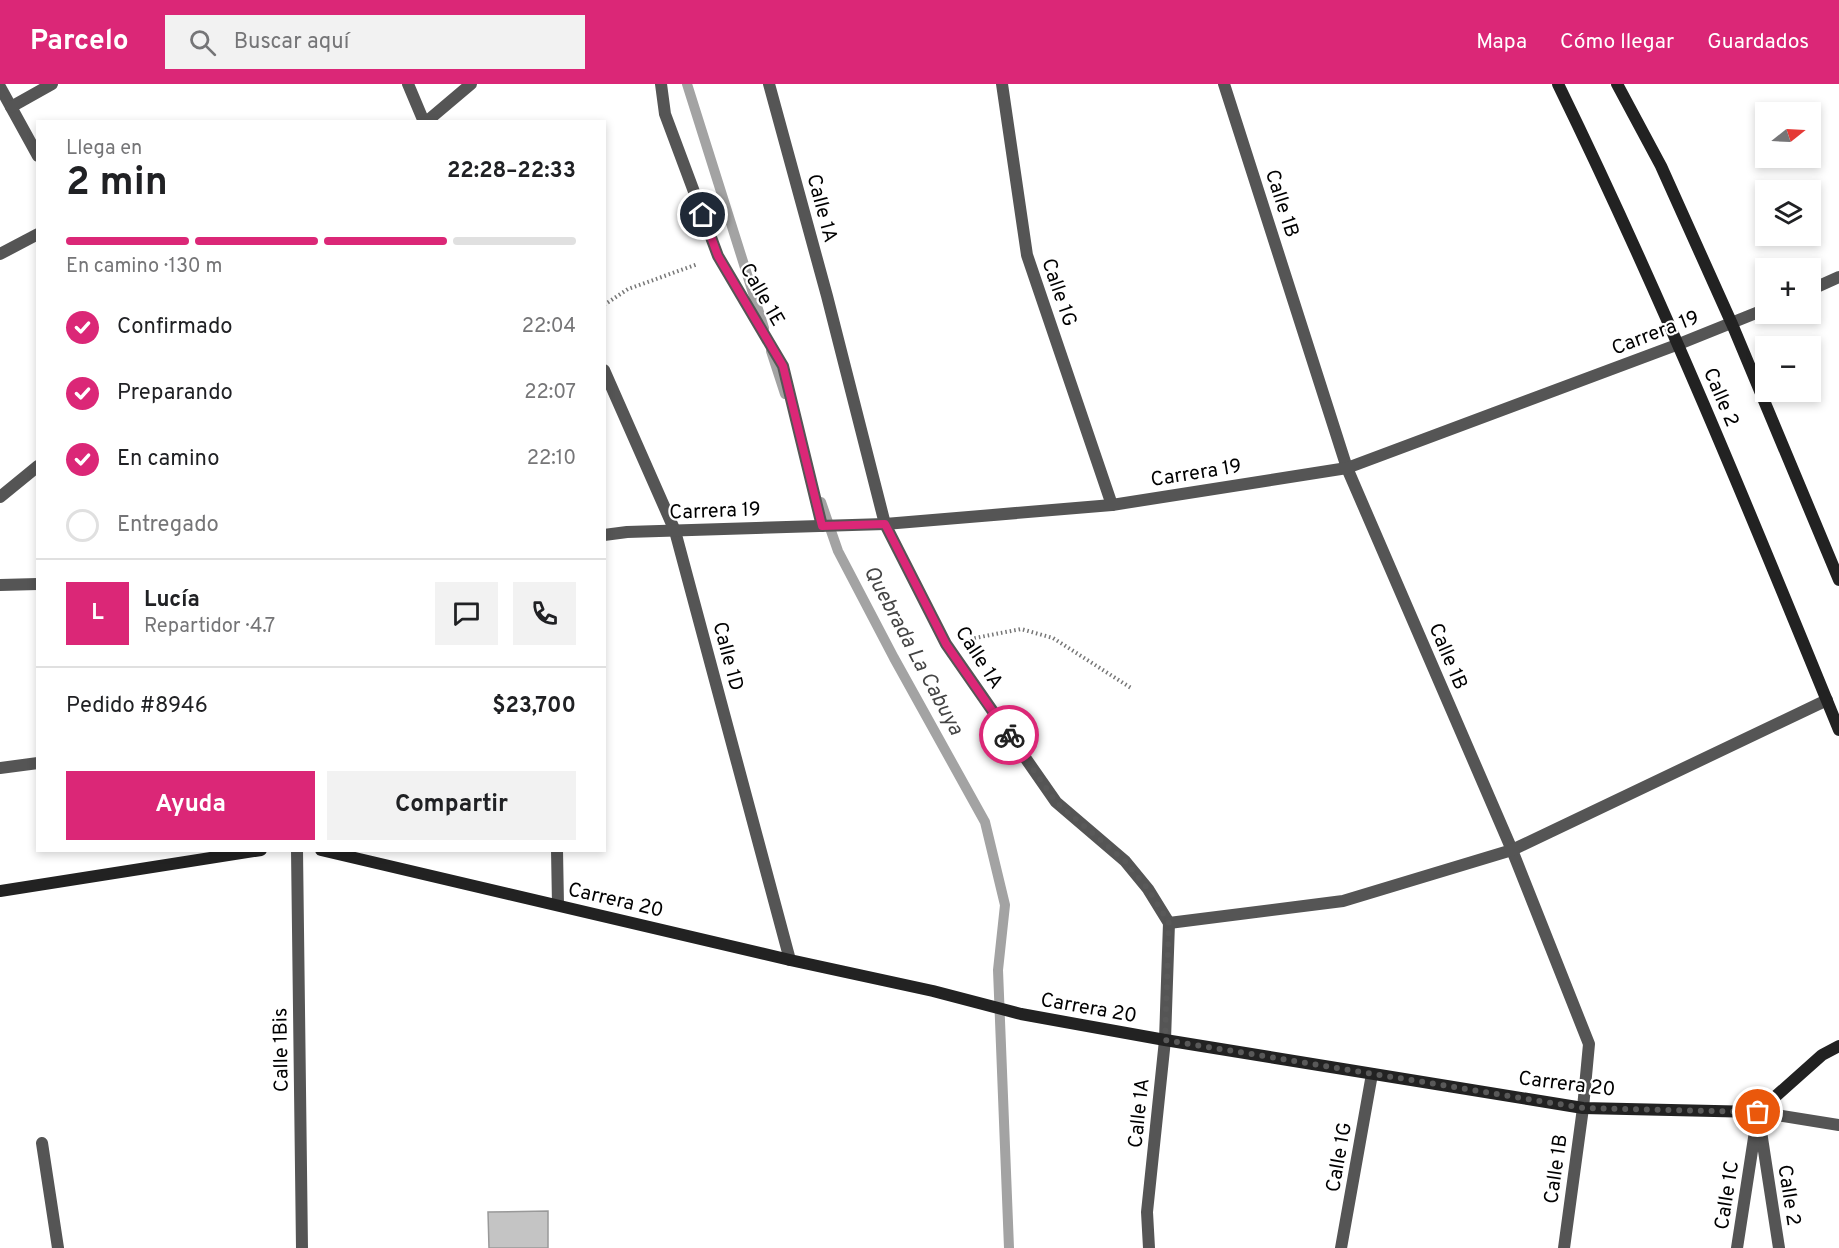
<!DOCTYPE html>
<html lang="es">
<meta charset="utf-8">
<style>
body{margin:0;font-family:Overpass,sans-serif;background:#f2f2f2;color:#202124;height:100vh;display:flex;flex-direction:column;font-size:22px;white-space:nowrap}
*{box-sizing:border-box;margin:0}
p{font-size:20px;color:#757577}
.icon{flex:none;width:33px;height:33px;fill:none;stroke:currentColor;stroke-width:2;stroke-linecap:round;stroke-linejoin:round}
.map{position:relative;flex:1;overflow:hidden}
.drawer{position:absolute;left:36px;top:36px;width:570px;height:732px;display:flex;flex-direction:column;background:#fff;border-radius:0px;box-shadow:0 3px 9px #0003}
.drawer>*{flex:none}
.needle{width:39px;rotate:72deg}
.tools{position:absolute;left:1755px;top:18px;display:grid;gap:12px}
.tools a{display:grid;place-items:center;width:66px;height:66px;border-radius:0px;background:#fff;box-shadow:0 3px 9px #0003;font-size:30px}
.pin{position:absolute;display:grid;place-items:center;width:51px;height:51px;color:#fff;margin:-26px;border:3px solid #fff;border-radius:50%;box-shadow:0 2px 6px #0007}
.courier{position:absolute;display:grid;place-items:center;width:60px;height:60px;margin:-30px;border:4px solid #db2777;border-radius:50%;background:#fff;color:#222;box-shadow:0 2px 8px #0007}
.headline em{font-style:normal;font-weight:700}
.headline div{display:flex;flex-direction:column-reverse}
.headline{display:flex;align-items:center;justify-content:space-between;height:102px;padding:0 30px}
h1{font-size:39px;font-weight:700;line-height:45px}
.bar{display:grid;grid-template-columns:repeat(4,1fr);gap:9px 6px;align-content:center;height:72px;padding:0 30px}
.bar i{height:8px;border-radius:4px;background:#e0e0e0}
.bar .on{background:#db2777}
.bar p{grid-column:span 4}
.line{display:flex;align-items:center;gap:15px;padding:0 30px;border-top:2px solid #e0e0e0}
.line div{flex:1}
.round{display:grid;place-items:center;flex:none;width:63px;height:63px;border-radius:0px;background:#f2f2f2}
ol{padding:0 30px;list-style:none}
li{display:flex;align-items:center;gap:18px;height:66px}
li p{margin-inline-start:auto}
li .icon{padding:6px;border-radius:50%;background:#db2777;color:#fff;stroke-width:4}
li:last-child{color:#757577}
li i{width:33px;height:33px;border:3px solid #e0e0e0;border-radius:50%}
.primary-button{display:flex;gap:12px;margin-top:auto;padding:12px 30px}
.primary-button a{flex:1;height:69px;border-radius:0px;background:#db2777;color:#fff;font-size:24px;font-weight:700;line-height:69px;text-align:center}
.primary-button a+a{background:#f2f2f2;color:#202124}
header{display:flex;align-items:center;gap:36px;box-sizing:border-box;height:84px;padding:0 30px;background:#db2777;color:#fff}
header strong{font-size:28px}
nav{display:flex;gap:33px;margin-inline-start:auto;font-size:21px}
.search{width:420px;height:54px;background:#f2f2f2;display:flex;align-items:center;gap:15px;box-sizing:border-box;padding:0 21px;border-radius:0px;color:#757577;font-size:22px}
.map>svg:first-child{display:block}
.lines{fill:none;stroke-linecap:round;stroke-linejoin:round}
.stream{stroke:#a3a3a3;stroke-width:10}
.building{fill:#c4c4c4;stroke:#999;stroke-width:1.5}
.path{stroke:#777;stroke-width:4;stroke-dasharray:1.5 3;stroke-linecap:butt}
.street{stroke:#555;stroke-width:12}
.secondary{stroke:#222;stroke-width:12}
.done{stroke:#595959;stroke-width:6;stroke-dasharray:0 10.8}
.route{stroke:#db2777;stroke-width:8}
.labels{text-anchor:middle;stroke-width:4.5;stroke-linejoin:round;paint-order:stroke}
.street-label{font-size:20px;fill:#000;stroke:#fff}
.water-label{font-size:21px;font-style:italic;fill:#444;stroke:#fff}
</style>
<header>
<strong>Parcelo</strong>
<div class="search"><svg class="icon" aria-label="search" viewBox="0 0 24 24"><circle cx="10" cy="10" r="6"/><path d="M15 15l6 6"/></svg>Buscar aquí</div>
<nav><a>Mapa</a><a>Cómo llegar</a><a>Guardados</a></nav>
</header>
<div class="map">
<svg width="1839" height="1164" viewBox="0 0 1839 1164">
<rect width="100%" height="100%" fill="#fff"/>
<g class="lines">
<g class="stream">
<polyline points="687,0 764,244"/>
<polyline points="771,267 785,310"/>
<polyline points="821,418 838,467 894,574 985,738 1005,821 998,886 1009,1164"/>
</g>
</g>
<polygon class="building" points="548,1127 548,1164 489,1164 488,1128"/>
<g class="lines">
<g class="path">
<polyline points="604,221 628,205 698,180"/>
<polyline points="970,555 1021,545 1053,554 1131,604"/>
</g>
<g class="street">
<polyline points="408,0 424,38"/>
<polyline points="661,0 665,30 718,172 783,282 822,442"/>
<polyline points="769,0 827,212 885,440 946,560 1056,718 1125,777 1148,805 1169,839 1165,956 1147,1128 1149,1164"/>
<polyline points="1002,0 1027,171 1112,421"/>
<polyline points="1224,0 1347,384 1512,766 1589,960 1583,1024 1564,1164"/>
<polyline points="0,3 38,72"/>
<polyline points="11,23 52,0"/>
<polyline points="426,38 471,0"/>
<polyline points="0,170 38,150"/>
<polyline points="1810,206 1839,193"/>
<polyline points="604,286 675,447 790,876"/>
<polyline points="0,413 38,382"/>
<polyline points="604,451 627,448 885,440 1112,421 1347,384 1679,260 1766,225"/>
<polyline points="0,501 38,500"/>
<polyline points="0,684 38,679"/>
<polyline points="297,766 302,1164"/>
<polyline points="557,766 558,821"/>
<polyline points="1169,839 1343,817 1512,766 1827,616"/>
<polyline points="1758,1028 1839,1041"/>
<polyline points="1760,1041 1779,1164"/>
<polyline points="42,1059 58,1164"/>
<polyline points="1341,1164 1372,990"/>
<polyline points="1737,1164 1758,1028"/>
</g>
<g class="secondary">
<path d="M1558,0C1661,211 1750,428 1839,646"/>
<polyline points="1617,0 1661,82 1732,240 1839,496"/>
<polyline points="321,766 790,876 933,907 1021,930 1165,956 1583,1024 1758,1028 1822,971 1839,962"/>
<polyline points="0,807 261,766"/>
</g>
</g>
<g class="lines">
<polyline class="done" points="1009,651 1056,718 1125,777 1148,805 1169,839 1165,956 1583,1024 1758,1028"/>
<polyline class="route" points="703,131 718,172 783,282 822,442 885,440 946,560 1009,651"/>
</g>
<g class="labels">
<g class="street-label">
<text transform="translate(1283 119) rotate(72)" y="7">Calle 1B</text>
<text transform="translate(823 124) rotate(75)" y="7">Calle 1A</text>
<text transform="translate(1060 208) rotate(71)" y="7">Calle 1G</text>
<text transform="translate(763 210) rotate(60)" y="7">Calle 1E</text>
<text transform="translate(1655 248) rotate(-21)" y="7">Carrera 19</text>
<text transform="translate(1722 313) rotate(67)" y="7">Calle 2</text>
<text transform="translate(1196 388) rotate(-9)" y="7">Carrera 19</text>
<text transform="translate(715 426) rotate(-2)" y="7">Carrera 19</text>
<text transform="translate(729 572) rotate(75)" y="7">Calle 1D</text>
<text transform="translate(1449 572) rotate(67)" y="7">Calle 1B</text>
<text transform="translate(980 573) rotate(57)" y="7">Calle 1A</text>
<text transform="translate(616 815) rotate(13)" y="7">Carrera 20</text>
<text transform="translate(1089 923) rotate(10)" y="7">Carrera 20</text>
<text transform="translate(280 966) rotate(-91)" y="7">Calle 1Bis</text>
<text transform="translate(1567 999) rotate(7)" y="7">Carrera 20</text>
<text transform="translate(1138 1029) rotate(-84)" y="7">Calle 1A</text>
<text transform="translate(1338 1073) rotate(-80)" y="7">Calle 1G</text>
<text transform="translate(1555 1085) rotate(-82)" y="7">Calle 1B</text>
<text transform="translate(1726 1111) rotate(-81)" y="7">Calle 1C</text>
<text transform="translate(1790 1111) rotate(81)" y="7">Calle 2</text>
</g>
<g class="water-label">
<text transform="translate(914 566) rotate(62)" y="7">Quebrada La Cabuya</text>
</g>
</g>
</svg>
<div class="tools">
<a><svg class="needle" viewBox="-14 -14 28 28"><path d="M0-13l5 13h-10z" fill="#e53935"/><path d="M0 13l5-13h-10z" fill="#757577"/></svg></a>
<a><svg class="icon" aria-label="layers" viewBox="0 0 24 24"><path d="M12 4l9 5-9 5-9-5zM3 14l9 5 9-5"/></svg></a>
<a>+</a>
<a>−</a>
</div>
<div class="pin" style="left:1758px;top:1028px;background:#ea580c"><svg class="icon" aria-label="bag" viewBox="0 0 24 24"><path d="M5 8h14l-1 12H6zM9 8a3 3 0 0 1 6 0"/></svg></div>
<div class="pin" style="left:703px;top:131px;background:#1f2937"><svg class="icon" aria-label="home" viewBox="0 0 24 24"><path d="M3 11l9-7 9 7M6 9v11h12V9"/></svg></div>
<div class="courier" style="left:1009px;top:651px"><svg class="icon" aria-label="bike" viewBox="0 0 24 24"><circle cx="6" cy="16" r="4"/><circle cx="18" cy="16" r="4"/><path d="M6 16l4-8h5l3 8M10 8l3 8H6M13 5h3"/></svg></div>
<section class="drawer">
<div class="headline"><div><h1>2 min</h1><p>Llega en</p></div><em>22:28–22:33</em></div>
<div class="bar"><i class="on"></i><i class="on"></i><i class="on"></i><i></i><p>En camino · 130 m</p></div>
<ol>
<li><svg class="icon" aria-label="check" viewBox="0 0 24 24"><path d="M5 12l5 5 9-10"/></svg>Confirmado<p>22:04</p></li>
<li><svg class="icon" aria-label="check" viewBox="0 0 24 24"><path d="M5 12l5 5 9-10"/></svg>Preparando<p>22:07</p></li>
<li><svg class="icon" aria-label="check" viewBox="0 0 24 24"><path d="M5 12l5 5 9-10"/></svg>En camino<p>22:10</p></li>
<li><i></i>Entregado</li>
</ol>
<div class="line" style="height:108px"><b class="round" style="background:#db2777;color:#fff">L</b><div><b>Lucía</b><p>Repartidor · 4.7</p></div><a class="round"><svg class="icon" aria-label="chat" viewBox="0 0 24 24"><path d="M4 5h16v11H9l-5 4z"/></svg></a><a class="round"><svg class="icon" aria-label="phone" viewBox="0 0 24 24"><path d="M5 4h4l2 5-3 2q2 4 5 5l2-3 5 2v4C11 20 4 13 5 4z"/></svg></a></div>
<div class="line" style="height:78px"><div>Pedido #8946</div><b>$23,700</b></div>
<div class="primary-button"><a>Ayuda</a><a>Compartir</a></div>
</section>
</div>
